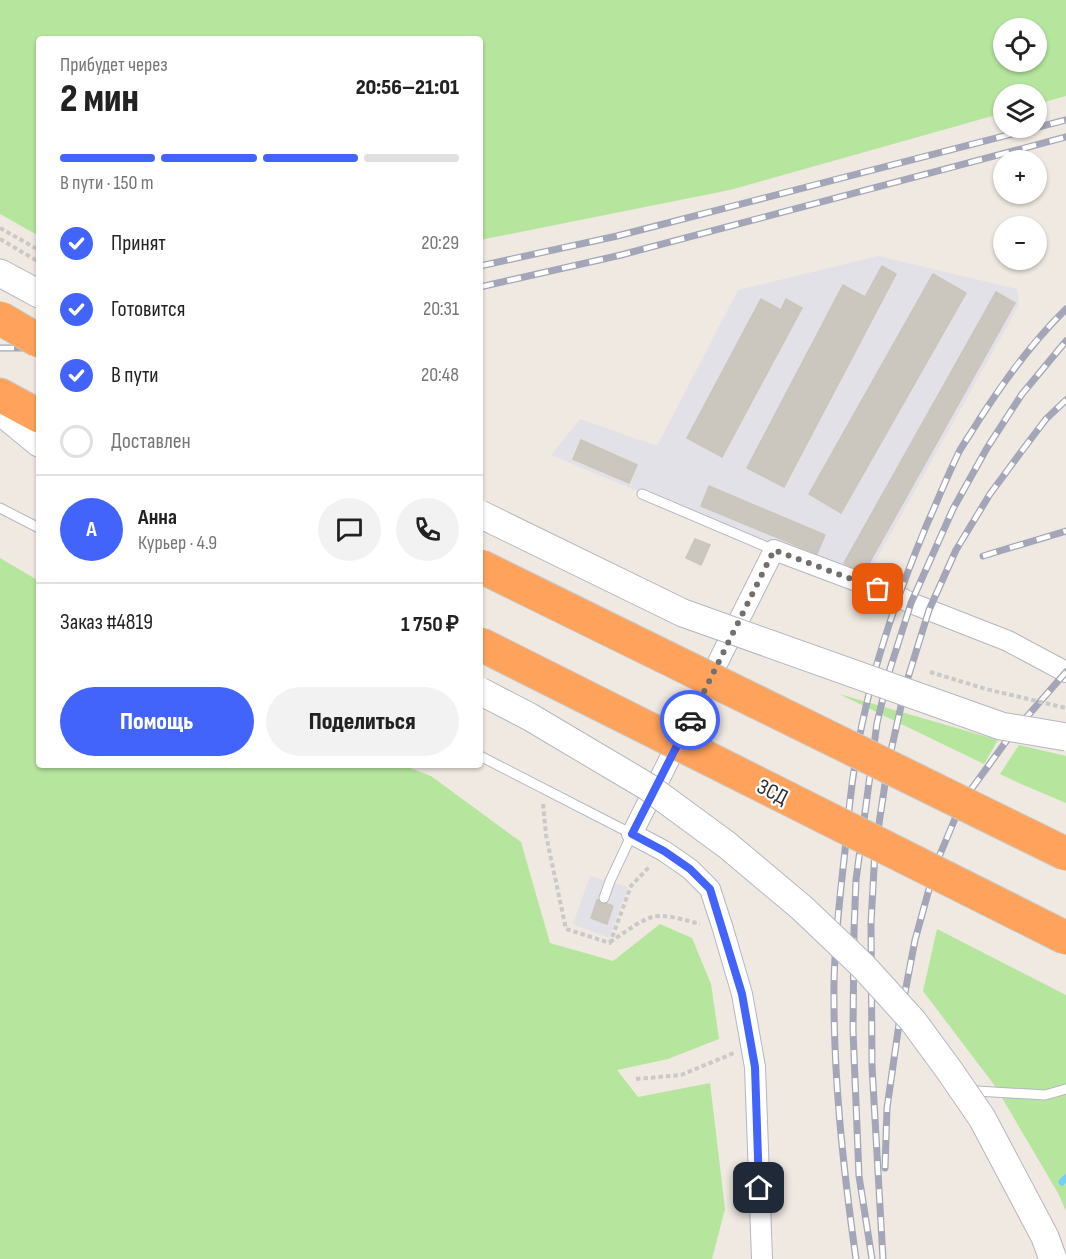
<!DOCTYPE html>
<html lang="ru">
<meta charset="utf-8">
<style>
body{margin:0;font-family:"Sofia Sans Condensed",sans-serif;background:#f2f2f2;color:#222;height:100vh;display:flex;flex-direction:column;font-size:22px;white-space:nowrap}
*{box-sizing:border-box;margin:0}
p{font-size:20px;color:#767676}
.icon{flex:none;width:33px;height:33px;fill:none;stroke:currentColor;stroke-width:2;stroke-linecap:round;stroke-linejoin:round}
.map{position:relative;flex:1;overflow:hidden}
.details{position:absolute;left:36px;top:36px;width:447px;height:732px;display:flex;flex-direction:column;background:#fff;border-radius:6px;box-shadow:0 2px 4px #0004}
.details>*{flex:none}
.fabs{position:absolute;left:993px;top:18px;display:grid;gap:12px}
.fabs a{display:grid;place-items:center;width:54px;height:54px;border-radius:50%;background:#fff;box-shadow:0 2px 4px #0004;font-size:30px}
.pin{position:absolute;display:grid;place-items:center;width:51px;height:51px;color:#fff;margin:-26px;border-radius:12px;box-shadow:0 3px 9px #0006}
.courier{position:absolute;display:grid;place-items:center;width:60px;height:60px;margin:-30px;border:4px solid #4264fb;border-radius:50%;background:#fff;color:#222;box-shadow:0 2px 8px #0007}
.overview em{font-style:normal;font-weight:800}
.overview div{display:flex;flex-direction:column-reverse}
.overview{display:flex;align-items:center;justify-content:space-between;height:102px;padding:0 24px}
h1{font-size:39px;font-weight:800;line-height:45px}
.bar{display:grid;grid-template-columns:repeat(4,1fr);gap:9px 6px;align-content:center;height:72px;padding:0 24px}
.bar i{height:8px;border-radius:4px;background:#e0e0e0}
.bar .selected{background:#4264fb}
.bar p{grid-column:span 4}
.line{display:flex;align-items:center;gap:15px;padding:0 24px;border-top:2px solid #e0e0e0}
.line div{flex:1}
.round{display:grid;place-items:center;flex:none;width:63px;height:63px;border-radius:32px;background:#f2f2f2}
ol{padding:0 24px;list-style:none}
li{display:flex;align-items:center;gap:18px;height:66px}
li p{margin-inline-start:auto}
li .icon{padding:6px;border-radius:50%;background:#4264fb;color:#fff;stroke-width:4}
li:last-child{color:#767676}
li i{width:33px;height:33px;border:3px solid #e0e0e0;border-radius:50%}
.button{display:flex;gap:12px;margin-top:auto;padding:12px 24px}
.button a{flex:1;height:69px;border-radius:36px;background:#4264fb;color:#fff;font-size:24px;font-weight:800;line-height:69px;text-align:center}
.button a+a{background:#f2f2f2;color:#222}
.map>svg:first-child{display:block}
.industrial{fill:#e3e1e8}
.green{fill:#b6e59e;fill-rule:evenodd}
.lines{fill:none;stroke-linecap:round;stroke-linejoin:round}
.stream{stroke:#75cff0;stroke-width:7}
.building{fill:#cbc7bf;stroke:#cbc5ba;stroke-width:1.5}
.lane-casing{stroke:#b4b7c1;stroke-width:11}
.street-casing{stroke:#b4b7c1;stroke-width:22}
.secondary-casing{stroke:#b4b7c1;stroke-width:29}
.highway-casing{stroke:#c9c9c9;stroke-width:35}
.path{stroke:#c9c9c9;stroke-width:4;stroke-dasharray:4.5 3;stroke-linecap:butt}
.lane{stroke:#fff;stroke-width:9}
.street{stroke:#fff;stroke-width:20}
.secondary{stroke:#fff;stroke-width:27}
.highway{stroke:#ffa35c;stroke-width:33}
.rail-casing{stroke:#a3a6b8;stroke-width:7}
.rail{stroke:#fff;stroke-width:4.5;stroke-dasharray:14;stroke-linecap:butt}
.secondary-bridge-casing{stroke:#b4b7c1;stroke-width:29;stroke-linecap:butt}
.highway-bridge-casing{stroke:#c9c9c9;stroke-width:35;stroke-linecap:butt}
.path-bridge{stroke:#c9c9c9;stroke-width:4;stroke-dasharray:4.5 3;stroke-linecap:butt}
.secondary-bridge{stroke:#fff;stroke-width:27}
.highway-bridge{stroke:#ffa35c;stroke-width:33}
.done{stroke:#726f6d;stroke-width:6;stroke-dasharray:0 10.8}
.route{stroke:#4264fb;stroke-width:8}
.labels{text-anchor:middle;stroke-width:4.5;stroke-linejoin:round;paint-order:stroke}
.street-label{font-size:22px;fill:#2e2e2e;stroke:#fff}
</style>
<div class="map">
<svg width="1066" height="1259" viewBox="0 0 1066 1259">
<rect width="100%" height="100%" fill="#efe9e1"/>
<g class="industrial">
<polygon points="878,256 1017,289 1019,305 862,585 551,455 580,419 657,446 738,290"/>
<polygon points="590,876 628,887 609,938 573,924"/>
</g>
<g class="green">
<path d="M0,0H1066V96L1037,104L1036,94H1004L1003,113L730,190L480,240V39H39V236L0,214ZM1004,28H1036V62H1004Z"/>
<polygon points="0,558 39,581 39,765 402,765 431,776 521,842 550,943 613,961 660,924 692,938 711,984 719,1039 668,1059 617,1070 638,1097 710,1083 725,1209 712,1259 0,1259"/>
<polygon points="839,694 998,740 984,764"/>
<polygon points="1019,745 1066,756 1066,803 1021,784 1000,774"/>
<polygon points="937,929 1066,995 1066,1211 1058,1193 995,1086 923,991"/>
</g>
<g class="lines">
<polyline class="stream" points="1062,1182 1066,1178"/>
</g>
<g class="building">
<polygon points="882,266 896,274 784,487 747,468 843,285 865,297"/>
<polygon points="933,274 966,293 841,513 809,494"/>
<polygon points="996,292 1015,303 863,574 844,563"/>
<polygon points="761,299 781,310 786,299 802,308 722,457 687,438"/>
<polygon points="581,440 637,465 629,483 573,459"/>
<polygon points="709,486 825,535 817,554 701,506"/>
<polygon points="695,539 710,545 701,565 686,558"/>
<polygon points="597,900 613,906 607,924 591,918"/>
</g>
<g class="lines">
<g class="lane-casing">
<g id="lane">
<polyline points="642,494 774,550"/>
<polyline points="0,508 39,528"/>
<polyline points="480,756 632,834 610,881 604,898"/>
<polyline points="977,1091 1045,1095 1066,1089"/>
</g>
</g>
<g class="street-casing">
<polyline id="street" points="762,1259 755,1067 742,994 723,929 710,889 690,869 664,851 632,834 774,550 899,597 911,603 1008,641 1066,672"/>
</g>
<g class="secondary-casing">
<g id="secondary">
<polyline points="0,273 39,294"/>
<polyline points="0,411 39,443"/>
</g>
</g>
<g class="highway-casing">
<polyline id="highway" points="0,395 39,416"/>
</g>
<g class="path">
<polyline points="0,228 39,250"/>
<polyline points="0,239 39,262"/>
<polyline points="543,804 546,835 566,929 610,943 631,886 649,867"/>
<path d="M610,942C623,934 637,922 652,917C664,913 688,921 700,924"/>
<polyline points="636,1079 681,1075 734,1053"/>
</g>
<use href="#lane" class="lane"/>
<use href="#street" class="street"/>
<use href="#secondary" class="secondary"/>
<use href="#highway" class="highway"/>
<g class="rail-casing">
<g id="rail">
<polyline points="480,266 617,236 1066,120"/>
<polyline points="480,287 621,255 1066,137"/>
<polyline points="0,327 39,326"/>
<polyline points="0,348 39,348"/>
<polyline points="983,556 1066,531"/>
<polyline points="885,1168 887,1108 899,1024 915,940 936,864 962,802 1010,736 1066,672"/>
<path d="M856,1259C843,1167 833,1075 834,982C835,938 840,894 845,851C849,804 854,757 865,711C879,647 902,584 927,524C938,500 948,474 960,450C966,440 973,430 979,420C1004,381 1032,342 1066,309"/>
<polyline points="872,1259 859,1176 853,1030 854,931 856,880 877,723 890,669 911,603 953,509 987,448 1022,394 1066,341"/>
<polyline points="883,1259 872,1066 871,923 875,850 888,764 906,684 929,610 956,550 990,494 1021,452 1046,419 1066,400"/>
</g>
</g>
<use href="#rail" class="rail"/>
<g class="secondary-bridge-casing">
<g id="secondary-bridge">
<polyline points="480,514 683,613 1001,726 1066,737"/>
<polyline points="480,691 530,717 648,787 727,845 802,908 863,966 913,1021 949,1070 982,1118 1045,1237 1053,1259"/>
</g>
</g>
<g class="highway-bridge-casing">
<g id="highway-bridge">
<polyline points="0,318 39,341"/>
<polyline points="480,566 1066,854"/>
<polyline points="480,644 1066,938"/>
</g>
</g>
<polyline class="path-bridge" points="930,672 986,689 1066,708"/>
<use href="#secondary-bridge" class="secondary-bridge"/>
<use href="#highway-bridge" class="highway-bridge"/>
</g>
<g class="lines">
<polyline class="done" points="690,720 774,550 878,589"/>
<polyline class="route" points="690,720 632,834 664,851 690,869 710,889 742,994 755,1067 759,1188"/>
</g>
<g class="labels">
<g class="street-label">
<text transform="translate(773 791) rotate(27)" y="8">ЗСД</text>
</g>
</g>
</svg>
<div class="fabs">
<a><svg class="icon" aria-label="locate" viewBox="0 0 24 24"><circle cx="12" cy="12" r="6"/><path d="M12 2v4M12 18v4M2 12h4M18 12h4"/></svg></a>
<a><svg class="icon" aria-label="layers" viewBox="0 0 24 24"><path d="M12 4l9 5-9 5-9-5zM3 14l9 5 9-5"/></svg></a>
<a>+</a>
<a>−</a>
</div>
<div class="pin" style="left:878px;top:589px;background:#ea580c"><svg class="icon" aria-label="bag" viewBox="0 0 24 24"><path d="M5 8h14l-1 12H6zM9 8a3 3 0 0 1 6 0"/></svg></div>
<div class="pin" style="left:759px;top:1188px;background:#1f2937"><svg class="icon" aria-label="home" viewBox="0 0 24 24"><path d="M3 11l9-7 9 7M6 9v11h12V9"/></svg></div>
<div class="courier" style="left:690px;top:720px"><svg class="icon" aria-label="car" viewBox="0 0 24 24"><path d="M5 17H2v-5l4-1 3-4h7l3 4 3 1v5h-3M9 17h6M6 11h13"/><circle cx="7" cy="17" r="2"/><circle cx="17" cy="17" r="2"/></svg></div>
<section class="details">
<div class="overview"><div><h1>2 мин</h1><p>Прибудет через</p></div><em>20:56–21:01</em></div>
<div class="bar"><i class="selected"></i><i class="selected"></i><i class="selected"></i><i></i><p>В пути · 150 m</p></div>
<ol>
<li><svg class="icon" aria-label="check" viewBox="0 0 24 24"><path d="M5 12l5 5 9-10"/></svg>Принят<p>20:29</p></li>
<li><svg class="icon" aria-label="check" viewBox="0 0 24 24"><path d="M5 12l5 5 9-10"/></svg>Готовится<p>20:31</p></li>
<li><svg class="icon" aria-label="check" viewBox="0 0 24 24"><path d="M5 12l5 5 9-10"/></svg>В пути<p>20:48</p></li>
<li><i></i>Доставлен</li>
</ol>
<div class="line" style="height:108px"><b class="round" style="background:#4264fb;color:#fff">А</b><div><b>Анна</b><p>Курьер · 4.9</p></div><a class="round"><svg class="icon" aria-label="chat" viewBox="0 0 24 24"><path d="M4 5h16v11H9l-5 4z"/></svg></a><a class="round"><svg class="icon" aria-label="phone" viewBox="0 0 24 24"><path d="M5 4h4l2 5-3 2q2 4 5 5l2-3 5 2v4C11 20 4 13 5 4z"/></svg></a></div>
<div class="line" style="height:78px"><div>Заказ #4819</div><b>1 750 ₽</b></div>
<div class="button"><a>Помощь</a><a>Поделиться</a></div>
</section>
</div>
